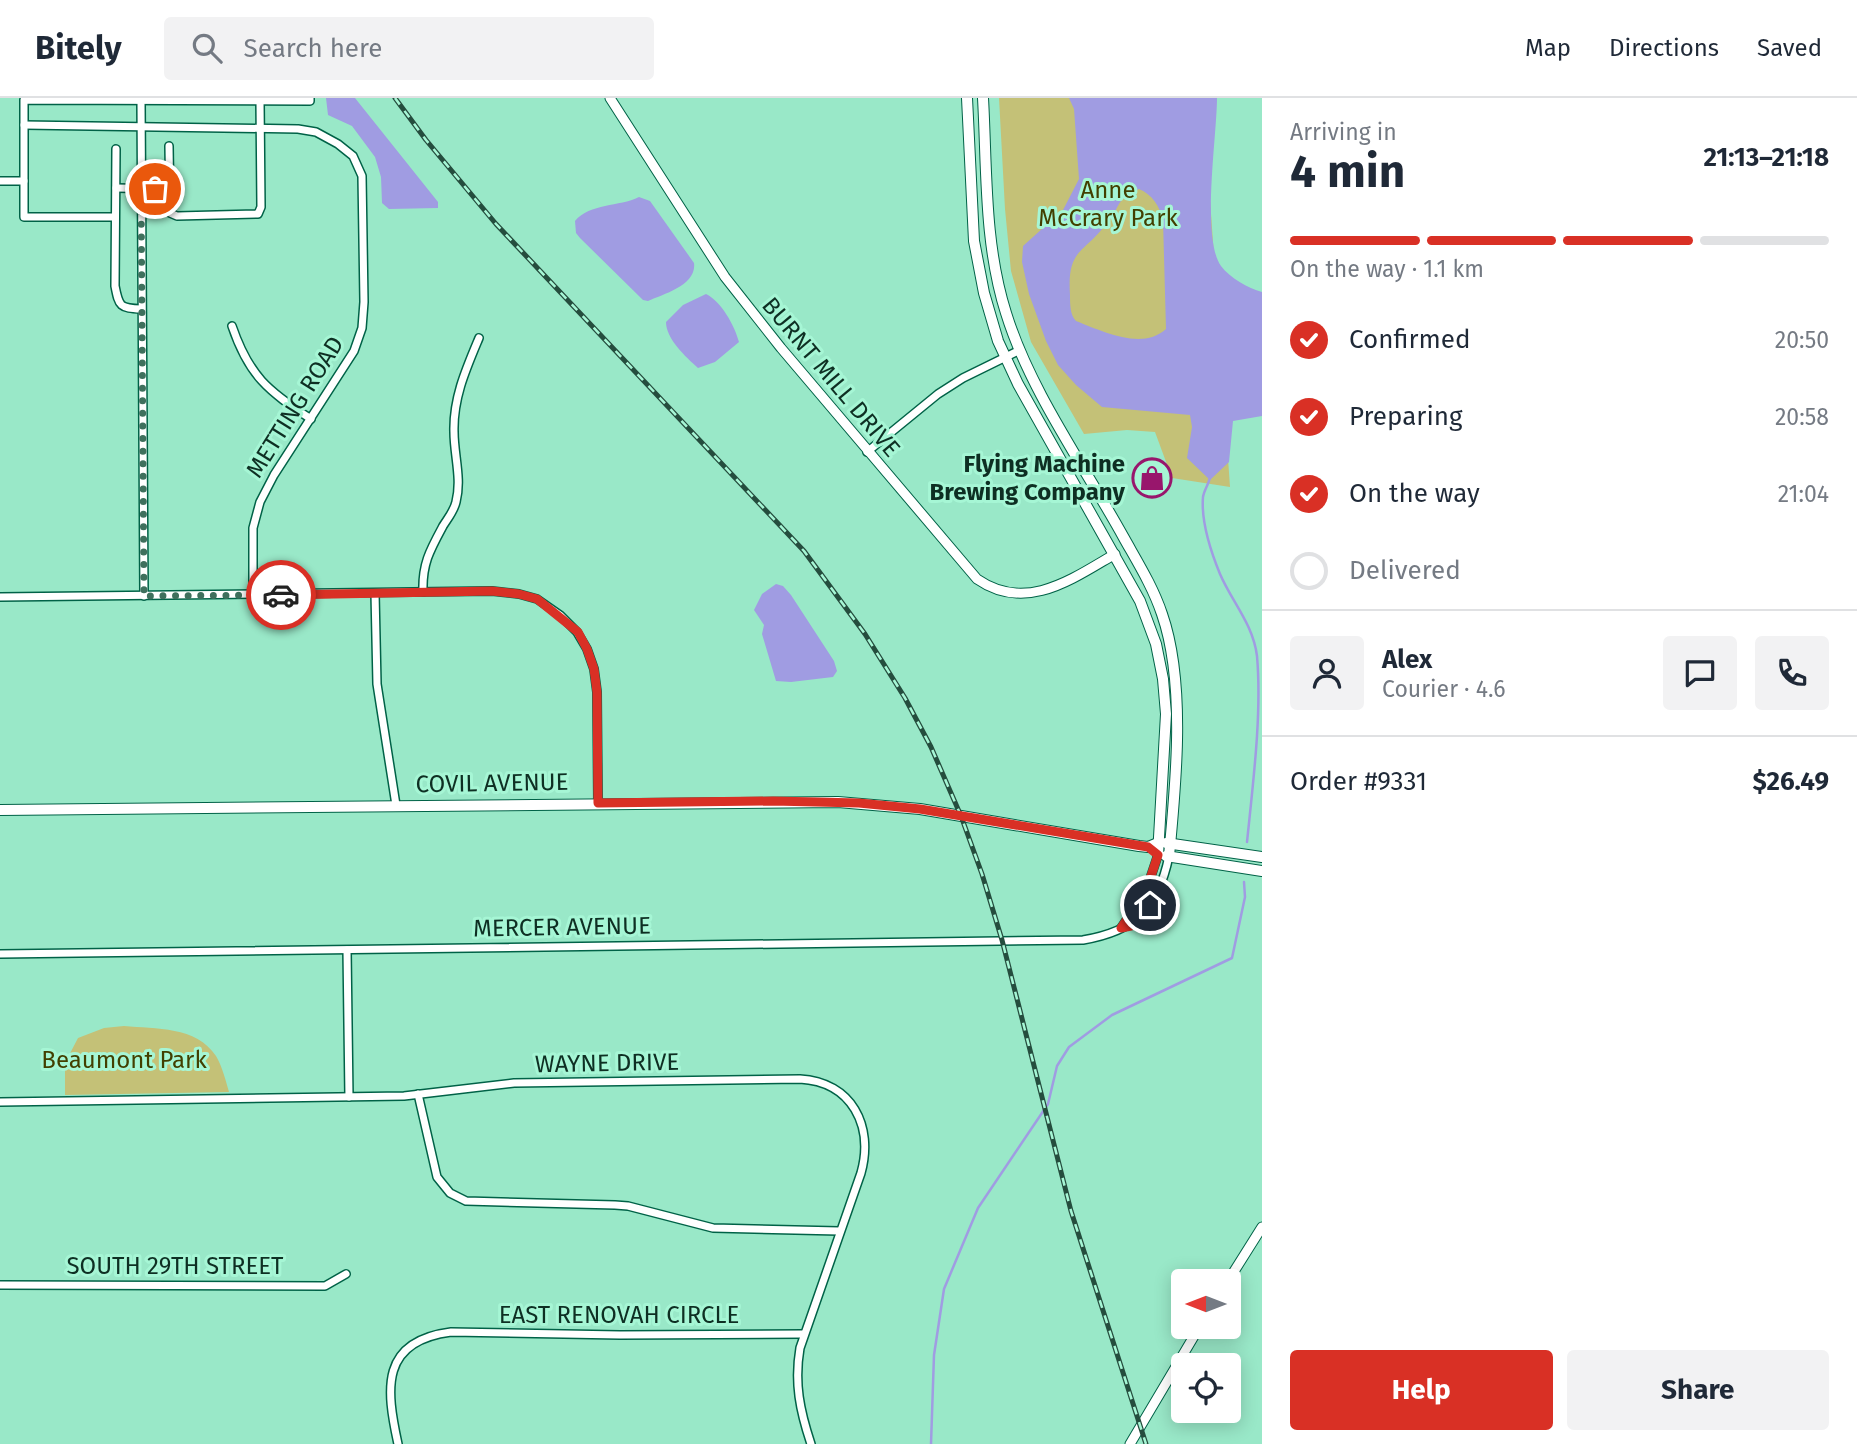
<!DOCTYPE html>
<meta charset="utf-8">
<style>
body{margin:0;font-family:"Fira Sans",sans-serif;background:#f2f2f3;color:#1f2937;height:100vh;display:flex;flex-direction:column;font-size:26px;white-space:nowrap}
*{box-sizing:border-box;margin:0}
p{font-size:23px;color:#747a83}
.icon{flex:none;width:38px;height:38px;fill:none;stroke:currentColor;stroke-width:2;stroke-linecap:round;stroke-linejoin:round}
.map{position:relative;flex:1;overflow:hidden}
.details{display:flex;flex-direction:column;background:#fff;width:595px}
.details>*{flex:none}
.needle{width:46px;rotate:270deg}
.controls{position:absolute;left:1171px;top:1171px;display:grid;gap:14px}
.controls a{display:grid;place-items:center;width:70px;height:70px;border-radius:7px;background:#fff;box-shadow:0 4px 18px #0003;font-size:35px}
.pin{position:absolute;display:grid;place-items:center;width:60px;height:60px;color:#fff;margin:-30px;border:4px solid #fff;border-radius:50%;box-shadow:0 2px 7px #0007}
.courier{position:absolute;display:grid;place-items:center;width:70px;height:70px;margin:-35px;border:5px solid #d93025;border-radius:50%;background:#fff;color:#222;box-shadow:0 2px 9px #0007}
.headline em{font-style:normal;font-weight:700}
.headline div{display:flex;flex-direction:column-reverse}
.headline{display:flex;align-items:center;justify-content:space-between;height:119px;padding:0 28px}
h1{font-size:46px;font-weight:700;line-height:52px}
.bar{display:grid;grid-template-columns:repeat(4,1fr);gap:10px 7px;align-content:center;height:84px;padding:0 28px}
.bar i{height:9px;border-radius:5px;background:#e0e1e3}
.bar .on{background:#d93025}
.bar p{grid-column:span 4}
.line{display:flex;align-items:center;gap:18px;padding:0 28px;border-top:2px solid #e0e1e3}
.line div{flex:1}
.round{display:grid;place-items:center;flex:none;width:74px;height:74px;border-radius:7px;background:#f2f2f3}
ol{padding:0 28px;list-style:none}
li{display:flex;align-items:center;gap:21px;height:77px}
li p{margin-inline-start:auto}
li .icon{padding:7px;border-radius:50%;background:#d93025;color:#fff;stroke-width:4}
li:last-child{color:#747a83}
li i{width:38px;height:38px;border:4px solid #e0e1e3;border-radius:50%}
.primary-button{display:flex;gap:14px;margin-top:auto;padding:14px 28px}
.primary-button a{flex:1;height:80px;border-radius:7px;background:#d93025;color:#fff;font-size:28px;font-weight:700;line-height:80px;text-align:center}
.primary-button a+a{background:#f2f2f3;color:#1f2937}
header{display:flex;align-items:center;gap:42px;box-sizing:border-box;height:98px;padding:0 35px;background:#fff;border-bottom:2px solid #e0e1e3}
header strong{font-size:33px}
nav{display:flex;gap:38px;margin-inline-start:auto;font-size:24px}
.search{width:490px;height:63px;background:#f2f2f3;display:flex;align-items:center;gap:18px;box-sizing:border-box;padding:0 24px;border-radius:7px;color:#747a83;font-size:26px}
main{display:flex;flex:1;min-height:0}
.map>svg:first-child{display:block}
.green{fill:#c4c177}
.water{fill:#a09ce2;fill-rule:evenodd}
.lines{fill:none;stroke-linecap:round;stroke-linejoin:round}
.stream{stroke:#a09ce2;stroke-width:2.5}
.minor-casing{stroke:#006247;stroke-width:10}
.tertiary-casing{stroke:#006247;stroke-width:11}
.secondary-casing{stroke:#006247;stroke-width:12}
.minor{stroke:#fff;stroke-width:7}
.tertiary{stroke:#fff;stroke-width:9}
.secondary{stroke:#fff;stroke-width:10}
.rail-casing{stroke:#254d3e;stroke-width:5}
.rail{stroke:#a6f6d5;stroke-width:2.5;stroke-dasharray:8;stroke-linecap:butt}
.done{stroke:#3f705d;stroke-width:7;stroke-dasharray:0 12.6}
.route{stroke:#d93025;stroke-width:9}
.labels{text-anchor:middle;stroke-width:6;stroke-linejoin:round;paint-order:stroke}
.park-label{font-size:24px;fill:#423f00;stroke:#a6f6d5}
.street-label{font-size:24px;fill:#0e2f23;stroke:#a6f6d5}
.poi-label{font-size:24px;font-weight:bold;fill:#0e2f23;stroke:#a6f6d5;text-anchor:end}
</style>
<header>
<strong>Bitely</strong>
<div class="search"><svg class="icon" aria-label="search" viewBox="0 0 24 24"><circle cx="10" cy="10" r="6"/><path d="M15 15l6 6"/></svg>Search here</div>
<nav><a>Map</a><a>Directions</a><a>Saved</a></nav>
</header>
<main>
<div class="map">
<svg width="1262" height="1346" viewBox="0 0 1262 1346">
<rect width="100%" height="100%" fill="#99e8c8"/>
<g class="green">
<polygon points="999,0 1203,0 1230,389 1172,380 1155,334 1127,332 1084,336 1031,244 1011,173 1005,111"/>
<path d="M124,928C156,931 196,928 216,958C222,968 226,983 229,994L65,997V965L78,940L104,930Z"/>
</g>
<g class="water">
<polygon points="326,0 355,0 438,104 438,110 389,111 382,105 381,79 375,59 352,28 328,17"/>
<path d="M1069,0H1217C1217,38 1201,140 1221,168C1230,180 1248,190 1262,194V318L1233,323L1229,364L1210,382L1187,360L1192,329L1190,317L1102,309L1076,287L1058,267L1046,243L1029,196L1022,164L1023,148L1063,112L1079,81L1074,11ZM1139,91C1152,96 1160,109 1163,122L1166,231C1142,253 1102,233 1076,223C1070,217 1070,206 1070,197C1067,150 1083,157 1107,125C1122,107 1115,101 1139,91Z"/>
<path d="M639,99L650,103L694,165C697,187 664,196 648,203L643,202L580,140L576,135L575,123C590,105 619,109 639,99Z"/>
<path d="M706,196C721,203 735,228 739,244L715,264L698,270C686,259 666,241 666,224L683,207Z"/>
<polygon points="776,486 783,488 791,497 834,563 837,573 833,579 791,584 776,583 762,536 764,527 754,512 762,496"/>
</g>
<g class="lines">
<g class="stream">
<path d="M1210,379C1209,386 1204,392 1203,399C1201,423 1211,454 1220,476C1232,504 1253,526 1257,558C1262,616 1253,685 1247,744"/>
<polyline points="931,1346 934,1257 944,1191 978,1110 1048,1006 1057,968 1069,949 1112,917 1232,860 1245,799 1244,784"/>
</g>
<g class="minor-casing">
<g id="minor">
<polyline points="141,2 144,498"/>
<polyline points="24,27 298,31 316,34 338,46 353,58 362,78 364,204 362,230 354,253 274,377 260,404 253,430 253,497"/>
<polyline points="169,48 170,115 177,118 258,116 261,109 260,3"/>
<path d="M116,51L115,188C119,209 120,210 141,211"/>
<polyline points="0,83 24,83"/>
<polyline points="116,90 169,91"/>
<polyline points="115,119 24,119 24,2 310,3 310,0"/>
<path d="M232,228C249,278 268,293 311,321"/>
<polyline points="867,354 938,296 963,280 1020,252"/>
<path d="M423,494C422,466 430,452 443,428C448,420 454,413 456,404C462,381 454,357 454,334C453,300 466,271 479,240"/>
<polyline points="375,495 377,586 396,707"/>
<polyline points="0,499 492,493 519,496 537,501 560,517 577,534 587,551 594,571 597,594 598,705"/>
<polyline points="1121,830 1146,793 1158,757"/>
<polyline points="347,852 349,999"/>
<path d="M0,856L1083,842C1136,833 1158,811 1169,758"/>
<polyline points="418,996 437,1079 450,1095 466,1103 615,1107 628,1108 713,1130 839,1133"/>
<path d="M0,1004L404,998L514,985L800,981C852,984 874,1028 861,1075L800,1250C794,1285 800,1313 811,1346"/>
<polyline points="0,1187 325,1188 346,1176"/>
<path d="M398,1346C386,1291 380,1243 451,1234L620,1237L803,1236"/>
</g>
</g>
<g class="tertiary-casing">
<g id="tertiary">
<path d="M610,0L725,179L781,250L977,481C1026,515 1072,481 1115,456"/>
<polyline points="1228,1183 1262,1129"/>
<polyline points="1130,1346 1200,1228"/>
</g>
</g>
<g class="secondary-casing">
<g id="secondary">
<polyline points="967,0 974,143 984,195 998,243 1018,286 1140,503 1156,546 1163,581 1166,616 1158,757"/>
<path d="M983,0C987,72 984,146 1006,215C1030,293 1085,369 1124,440C1138,465 1153,489 1162,516C1186,585 1176,685 1169,758"/>
<polyline points="0,712 838,704 920,711 1139,748 1148,749 1160,744"/>
<polyline points="1166,745 1262,759"/>
<polyline points="1166,758 1262,773"/>
</g>
</g>
<use href="#minor" class="minor"/>
<use href="#tertiary" class="tertiary"/>
<use href="#secondary" class="secondary"/>
<g class="rail-casing">
<polyline id="rail" points="395,0 426,42 496,126 804,453 865,536 905,600 931,649 961,718 982,776 1002,842 1071,1113 1146,1346"/>
</g>
<use href="#rail" class="rail"/>
</g>
<g class="lines">
<polyline class="done" points="155,91 141,90 144,498 281,497"/>
<polyline class="route" points="281,497 492,493 519,496 537,501 578,534 587,551 594,571 597,594 598,705 773,703 859,705 920,711 1148,749 1158,757 1146,793 1121,830 1131,828 1150,807"/>
</g>
<defs>
<g id="shop-ring" transform="scale(2.0125)"><circle r="9.5" fill="#a6f6d5" stroke="#98166c" stroke-width="1.5"/><path d="M-5-2.5h2.3a2.7 3.5 0 0 1 5.4 0H5L5.5 6h-11ZM-1.5-2.5h3a1.5 2.3 0 0 0-3 0Z" fill="#98166c"/></g>
</defs>
<g fill-rule="evenodd">
<use href="#shop-ring" x="1152" y="380"/>
</g>
<g class="labels">
<g class="park-label">
<text x="1108" y="100">Anne<tspan x="1108" dy="28">McCrary Park</tspan></text>
<text x="124" y="970">Beaumont Park</text>
</g>
<g class="street-label">
<text transform="translate(831 279) rotate(50)" y="8">BURNT MILL DRIVE</text>
<text transform="translate(295 309) rotate(-58)" y="8">METTING ROAD</text>
<text transform="translate(492 685) rotate(-1)" y="8">COVIL AVENUE</text>
<text transform="translate(562 829) rotate(-1)" y="8">MERCER AVENUE</text>
<text transform="translate(607 965) rotate(-1)" y="8">WAYNE DRIVE</text>
<text x="175" y="1176">SOUTH 29TH STREET</text>
<text x="619" y="1225">EAST RENOVAH CIRCLE</text>
</g>
<g class="poi-label">
<text x="1125" y="374">Flying Machine<tspan x="1125" dy="28">Brewing Company</tspan></text>
</g>
</g>
</svg>
<div class="controls">
<a><svg class="needle" viewBox="-14 -14 28 28"><path d="M0-13l5 13h-10z" fill="#e53935"/><path d="M0 13l5-13h-10z" fill="#747a83"/></svg></a>
<a><svg class="icon" aria-label="locate" viewBox="0 0 24 24"><circle cx="12" cy="12" r="6"/><path d="M12 2v4M12 18v4M2 12h4M18 12h4"/></svg></a>
</div>
<div class="pin" style="left:155px;top:91px;background:#ea580c"><svg class="icon" aria-label="bag" viewBox="0 0 24 24"><path d="M5 8h14l-1 12H6zM9 8a3 3 0 0 1 6 0"/></svg></div>
<div class="pin" style="left:1150px;top:807px;background:#1f2937"><svg class="icon" aria-label="home" viewBox="0 0 24 24"><path d="M3 11l9-7 9 7M6 9v11h12V9"/></svg></div>
<div class="courier" style="left:281px;top:497px"><svg class="icon" aria-label="car" viewBox="0 0 24 24"><path d="M5 17H2v-5l4-1 3-4h7l3 4 3 1v5h-3M9 17h6M6 11h13"/><circle cx="7" cy="17" r="2"/><circle cx="17" cy="17" r="2"/></svg></div>
</div>
<section class="details">
<div class="headline"><div><h1>4 min</h1><p>Arriving in</p></div><em>21:13–21:18</em></div>
<div class="bar"><i class="on"></i><i class="on"></i><i class="on"></i><i></i><p>On the way · 1.1 km</p></div>
<ol>
<li><svg class="icon" aria-label="check" viewBox="0 0 24 24"><path d="M5 12l5 5 9-10"/></svg>Confirmed<p>20:50</p></li>
<li><svg class="icon" aria-label="check" viewBox="0 0 24 24"><path d="M5 12l5 5 9-10"/></svg>Preparing<p>20:58</p></li>
<li><svg class="icon" aria-label="check" viewBox="0 0 24 24"><path d="M5 12l5 5 9-10"/></svg>On the way<p>21:04</p></li>
<li><i></i>Delivered</li>
</ol>
<div class="line" style="height:126px"><a class="round"><svg class="icon" aria-label="person" viewBox="0 0 24 24"><circle cx="12" cy="8" r="4"/><path d="M4 21q1-7 8-7t8 7"/></svg></a><div><b>Alex</b><p>Courier · 4.6</p></div><a class="round"><svg class="icon" aria-label="chat" viewBox="0 0 24 24"><path d="M4 5h16v11H9l-5 4z"/></svg></a><a class="round"><svg class="icon" aria-label="phone" viewBox="0 0 24 24"><path d="M5 4h4l2 5-3 2q2 4 5 5l2-3 5 2v4C11 20 4 13 5 4z"/></svg></a></div>
<div class="line" style="height:91px"><div>Order #9331</div><b>$26.49</b></div>
<div class="primary-button"><a>Help</a><a>Share</a></div>
</section>
</main>
